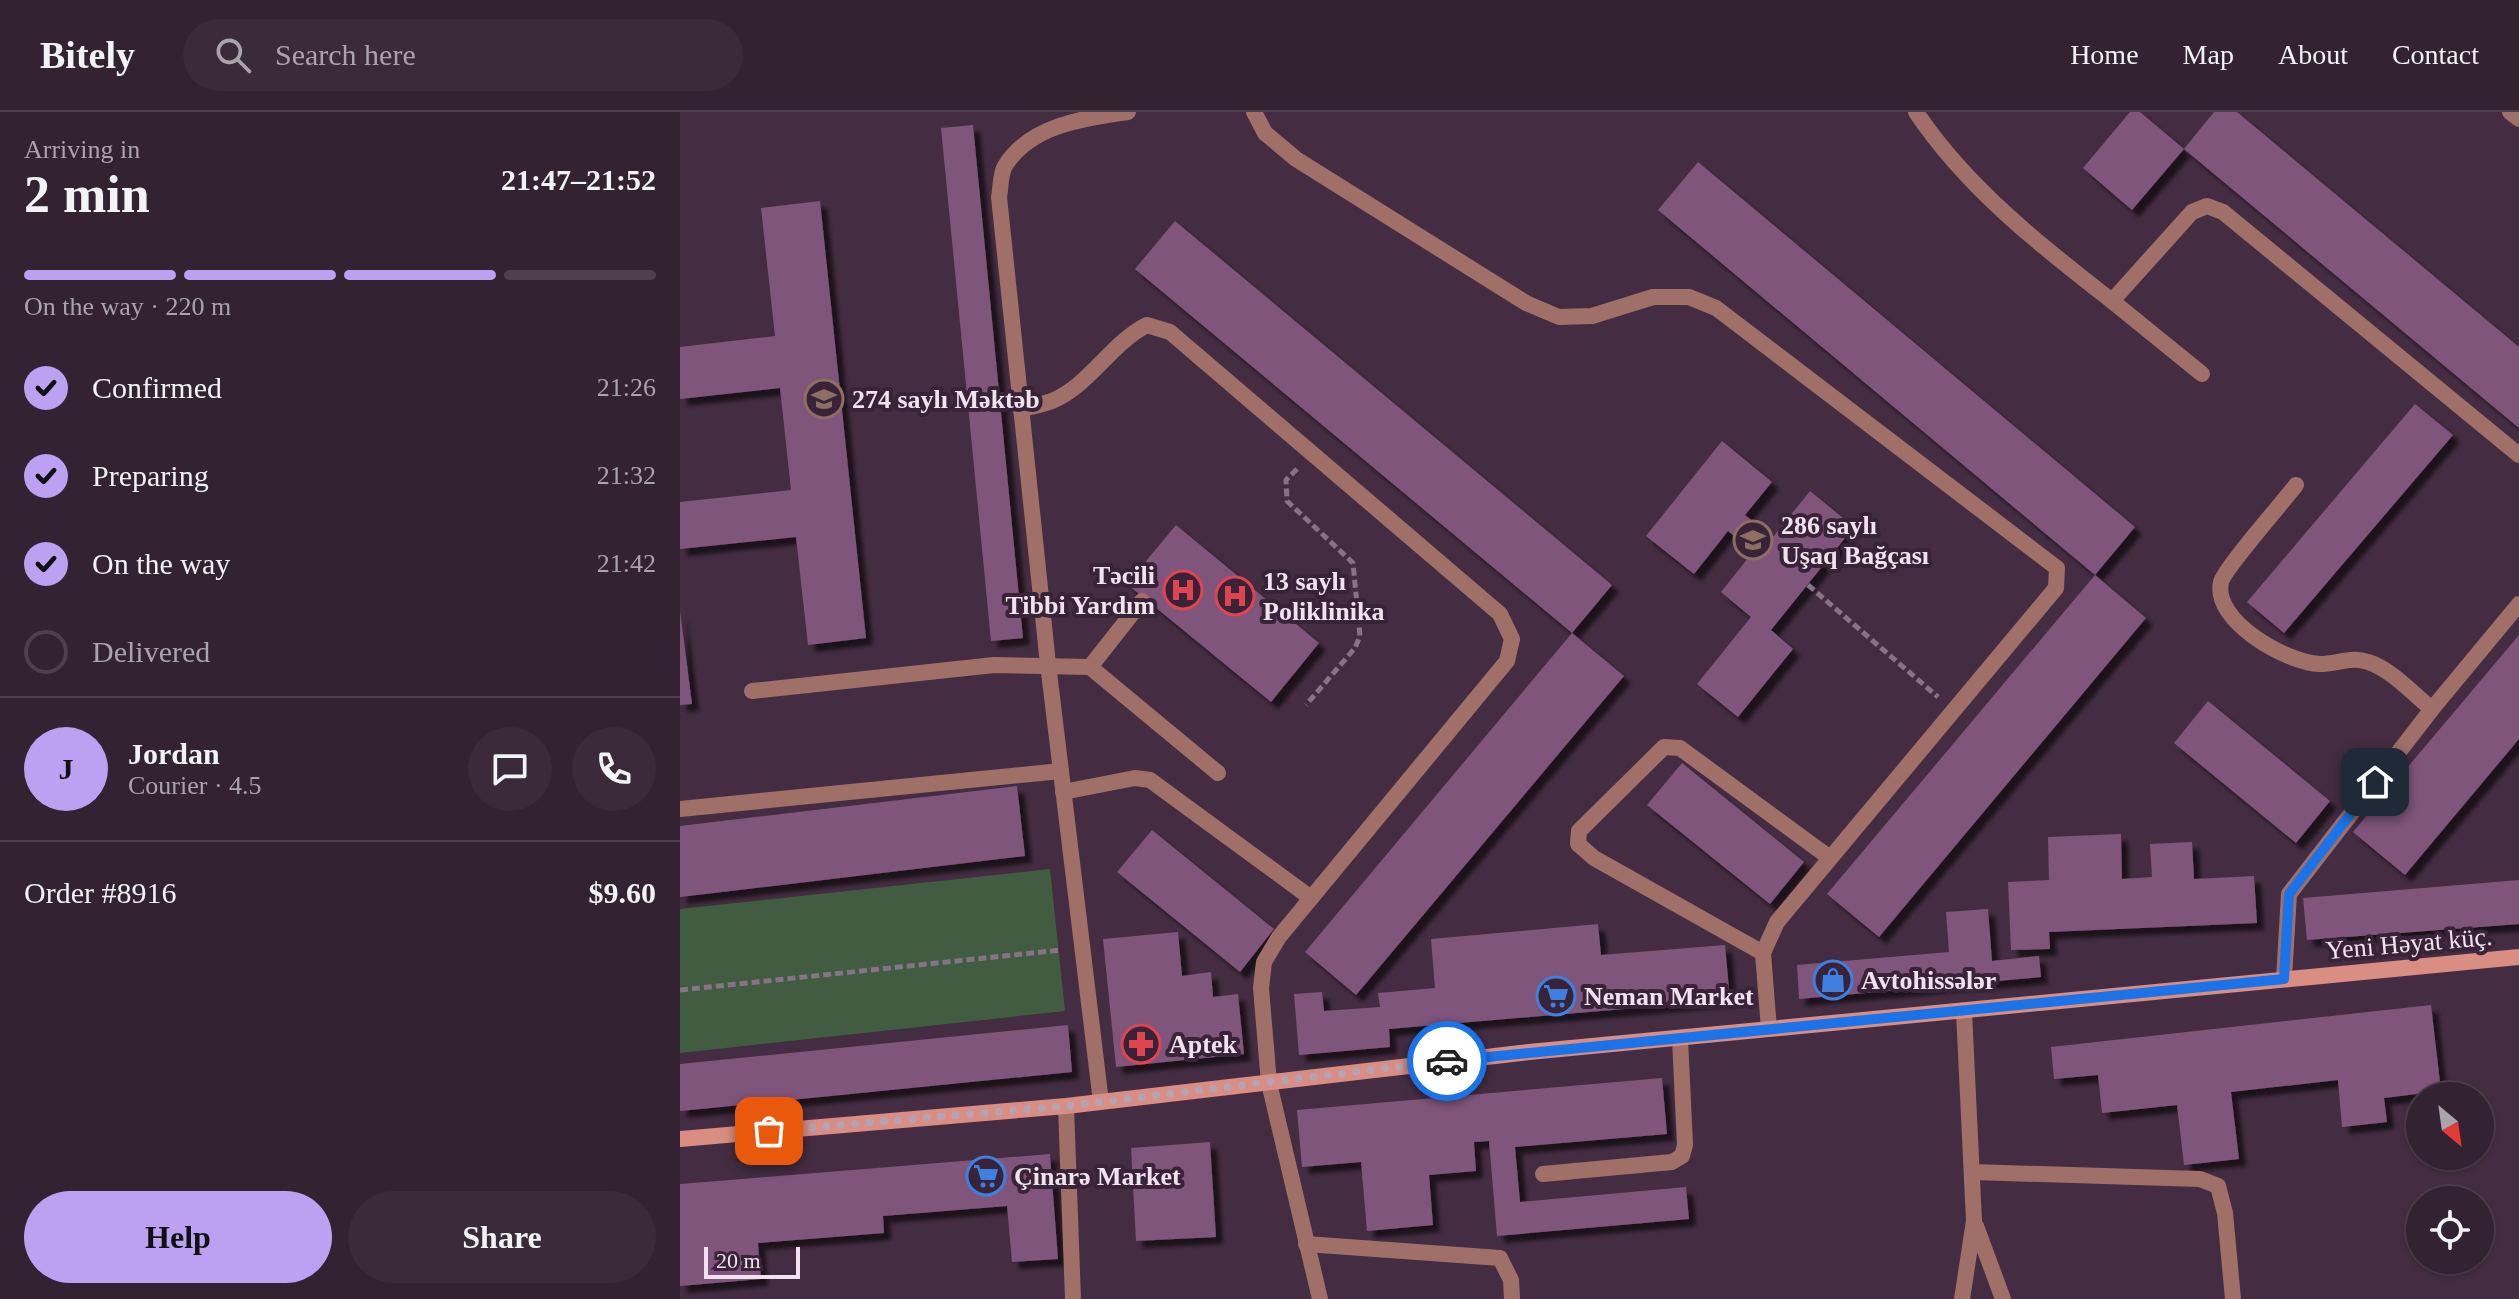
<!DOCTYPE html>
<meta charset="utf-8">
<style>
body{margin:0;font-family:"Times New Roman",serif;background:#3b2a3a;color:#f1f3f6;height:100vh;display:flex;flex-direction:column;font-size:30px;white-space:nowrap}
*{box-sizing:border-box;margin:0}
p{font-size:26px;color:#a9a4ac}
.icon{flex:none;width:44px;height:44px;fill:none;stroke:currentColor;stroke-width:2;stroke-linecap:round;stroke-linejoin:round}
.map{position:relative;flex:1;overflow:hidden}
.details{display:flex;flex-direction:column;background:#332232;width:680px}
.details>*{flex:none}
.needle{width:52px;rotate:151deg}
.controls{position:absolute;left:1726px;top:970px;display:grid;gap:16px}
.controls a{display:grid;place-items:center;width:88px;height:88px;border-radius:50%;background:#332232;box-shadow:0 2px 6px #0004,0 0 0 2px #4e3f4d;font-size:40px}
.scale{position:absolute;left:24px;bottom:20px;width:96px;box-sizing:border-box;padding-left:8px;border:4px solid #f1e2ef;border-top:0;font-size:22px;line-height:28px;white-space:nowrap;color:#f1e2ef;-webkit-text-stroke:6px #392338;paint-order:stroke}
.pin{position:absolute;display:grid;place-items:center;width:68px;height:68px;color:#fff;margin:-34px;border-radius:16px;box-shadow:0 4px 12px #0006}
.courier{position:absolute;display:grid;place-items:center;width:80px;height:80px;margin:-40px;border:6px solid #1a73e8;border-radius:50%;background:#fff;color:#222;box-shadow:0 2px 10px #0007}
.headline em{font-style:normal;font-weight:600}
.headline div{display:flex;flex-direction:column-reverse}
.headline{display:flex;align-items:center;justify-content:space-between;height:136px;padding:0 24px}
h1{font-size:52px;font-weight:600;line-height:60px}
.bar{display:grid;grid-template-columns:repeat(4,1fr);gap:12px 8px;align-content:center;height:96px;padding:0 24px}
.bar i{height:10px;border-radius:6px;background:#4e3f4d}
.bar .active{background:#bca0f2}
.bar p{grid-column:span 4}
.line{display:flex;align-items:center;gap:20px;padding:0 24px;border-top:2px solid #4e3f4d}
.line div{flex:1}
.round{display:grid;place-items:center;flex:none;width:84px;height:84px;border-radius:42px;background:#3b2a3a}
ol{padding:0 24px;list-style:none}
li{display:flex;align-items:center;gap:24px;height:88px}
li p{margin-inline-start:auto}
li .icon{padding:8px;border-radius:50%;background:#bca0f2;color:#111;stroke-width:4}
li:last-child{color:#a9a4ac}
li i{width:44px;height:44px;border:4px solid #4e3f4d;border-radius:50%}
.action{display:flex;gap:16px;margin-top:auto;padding:16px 24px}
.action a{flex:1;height:92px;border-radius:48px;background:#bca0f2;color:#111;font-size:32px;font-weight:600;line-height:92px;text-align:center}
.action a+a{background:#3b2a3a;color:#f1f3f6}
header{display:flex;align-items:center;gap:48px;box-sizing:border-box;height:112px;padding:0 40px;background:#332232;border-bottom:2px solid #4e3f4d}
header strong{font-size:38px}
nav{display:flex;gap:44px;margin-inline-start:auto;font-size:28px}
.search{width:560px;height:72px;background:#3b2a3a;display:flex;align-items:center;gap:20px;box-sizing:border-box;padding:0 28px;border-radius:44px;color:#a9a4ac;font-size:30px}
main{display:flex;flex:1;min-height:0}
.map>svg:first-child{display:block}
.green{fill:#415c41}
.building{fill:#80547b;filter:url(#shadow)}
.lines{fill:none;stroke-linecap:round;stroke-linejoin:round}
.path{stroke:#867384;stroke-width:5;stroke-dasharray:8 4;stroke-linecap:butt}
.lane{stroke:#9f6f68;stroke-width:16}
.street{stroke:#9f6f68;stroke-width:16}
.secondary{stroke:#da8d82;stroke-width:16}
.done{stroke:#b4a3b2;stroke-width:8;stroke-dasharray:0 14.4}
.route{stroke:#1a73e8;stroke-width:10}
.labels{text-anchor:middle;stroke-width:8;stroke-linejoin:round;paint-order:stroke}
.poi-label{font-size:26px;font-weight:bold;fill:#f1e2ef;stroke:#392338;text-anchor:start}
.street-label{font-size:26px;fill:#f1e2ef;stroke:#392338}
</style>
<header>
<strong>Bitely</strong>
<div class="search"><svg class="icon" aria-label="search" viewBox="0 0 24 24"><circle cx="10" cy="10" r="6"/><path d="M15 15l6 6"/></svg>Search here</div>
<nav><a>Home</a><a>Map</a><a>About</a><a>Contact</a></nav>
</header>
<main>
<section class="details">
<div class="headline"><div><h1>2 min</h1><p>Arriving in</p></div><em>21:47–21:52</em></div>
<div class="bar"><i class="active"></i><i class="active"></i><i class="active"></i><i></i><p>On the way · 220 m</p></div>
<ol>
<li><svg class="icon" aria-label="check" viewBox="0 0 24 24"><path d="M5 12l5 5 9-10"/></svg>Confirmed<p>21:26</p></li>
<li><svg class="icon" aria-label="check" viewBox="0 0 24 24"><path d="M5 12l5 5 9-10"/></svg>Preparing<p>21:32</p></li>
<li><svg class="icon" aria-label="check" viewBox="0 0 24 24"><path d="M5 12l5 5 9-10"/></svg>On the way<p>21:42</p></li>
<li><i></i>Delivered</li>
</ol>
<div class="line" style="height:144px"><b class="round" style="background:#bca0f2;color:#111">J</b><div><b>Jordan</b><p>Courier · 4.5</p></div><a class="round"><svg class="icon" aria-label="chat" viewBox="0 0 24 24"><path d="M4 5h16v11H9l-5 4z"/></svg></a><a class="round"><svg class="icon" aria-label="phone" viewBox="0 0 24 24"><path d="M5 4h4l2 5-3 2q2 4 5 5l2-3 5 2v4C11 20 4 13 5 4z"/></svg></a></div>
<div class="line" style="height:104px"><div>Order #8916</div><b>$9.60</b></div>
<div class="action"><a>Help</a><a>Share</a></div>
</section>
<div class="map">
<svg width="1839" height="1187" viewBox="0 0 1839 1187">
<defs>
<filter id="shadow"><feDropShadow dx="7" dy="7" stdDeviation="2" flood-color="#0009"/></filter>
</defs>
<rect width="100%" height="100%" fill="#442d42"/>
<polygon class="green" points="370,757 385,899 0,941 0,797"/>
<g class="building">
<polygon points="1450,0 1460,0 1504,37 1452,98 1403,56"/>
<polygon points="1534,0 1557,0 1839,235 1839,316 1504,37"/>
<polygon points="293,13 343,526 311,529 261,16"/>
<polygon points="1018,50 1455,415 1415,463 978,98"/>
<polygon points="140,89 186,526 128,533 116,425 0,437 0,390 111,378 100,276 0,287 0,235 95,224 81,96"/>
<polygon points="495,109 932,473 892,521 455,157"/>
<polygon points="1735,292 1773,323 1604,521 1567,490"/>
<polygon points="1042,329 1092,370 1065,403 1093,425 1130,379 1174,415 1091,518 1113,537 1058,605 1017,572 1071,505 1041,480 1073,440 1048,419 1014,462 966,424"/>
<polygon points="496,413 639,531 591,590 447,472"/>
<polygon points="1415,463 1466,506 1199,825 1147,782"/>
<polygon points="0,499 12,592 0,593"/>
<polygon points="892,521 944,564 676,883 625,840"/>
<polygon points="1839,523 1839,627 1725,763 1673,720"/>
<polygon points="1528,589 1650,689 1616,731 1494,631"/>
<polygon points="1002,651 1124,750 1090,792 967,693"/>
<polygon points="337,674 345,744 0,785 0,714"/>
<polygon points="472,718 594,817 560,860 437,760"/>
<polygon points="1441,722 1442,767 1472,765 1470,732 1512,730 1514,767 1574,764 1577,811 1369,820 1370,837 1331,838 1328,770 1369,768 1368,725"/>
<polygon points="1839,768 1839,812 1627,828 1623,786"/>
<polygon points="1308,797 1312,849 1359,844 1361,865 1119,887 1117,853 1269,840 1266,800"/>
<polygon points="918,812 921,843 1045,833 1050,888 709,917 710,935 619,943 614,882 642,880 644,899 700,895 698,881 755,876 751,827"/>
<polygon points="498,820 502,864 531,860 533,885 558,882 564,942 436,955 423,827"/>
<polygon points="1751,893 1761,979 1704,986 1707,1010 1662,1015 1658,968 1551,980 1559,1047 1504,1053 1497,993 1422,1001 1418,963 1374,967 1371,935"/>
<polygon points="388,913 392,960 0,999 0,952"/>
<polygon points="982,966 987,1022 835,1035 840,1090 1006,1075 1009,1107 817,1124 809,1029 794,1030 796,1059 749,1063 753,1113 687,1119 681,1050 622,1055 617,998"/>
<polygon points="530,1030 536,1125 456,1129 451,1036"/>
<polygon points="370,1042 378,1147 332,1150 327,1094 203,1104 204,1121 78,1131 81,1167 0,1174 0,1072"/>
</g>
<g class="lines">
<g class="path">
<polyline points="617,357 606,368 607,389 673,451 680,524 675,536 626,593"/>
<polyline points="1128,473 1258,585"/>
<polyline points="0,878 381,838"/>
</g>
<g class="lane">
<polyline points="574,0 585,21 616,47 846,191 879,205 912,204 973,185 1009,185 1036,196 1377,456 1376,476 1097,810 1083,841 1089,917"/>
<path d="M1236,0C1286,75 1361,134 1432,189L1512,100L1527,94L1543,100L1839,343"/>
<polyline points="1432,189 1522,262"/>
<path d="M340,297C350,295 362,293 372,289C409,274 431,231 467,213L490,220L820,502L832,527L827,549L599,825L584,850L581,876L589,971"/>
<path d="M1616,373C1604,389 1544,457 1541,470C1532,509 1607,551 1640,552C1657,552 1672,544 1688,550C1711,557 1733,582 1752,597"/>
<polyline points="410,555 462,489"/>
<polyline points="72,579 314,553 410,555 538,661"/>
<polyline points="383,680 455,666 470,668 631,786"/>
<polyline points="0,697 381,659"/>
<polyline points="1083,841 914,746 898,732 899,719 984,635 1000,636 1150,746"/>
<polyline points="1604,867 1609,782 1752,597 1839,492"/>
<polyline points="863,1062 992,1050 1002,1044 1005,1033 1000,927"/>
</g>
<g class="street">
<polyline points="1830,0 1839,7"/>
<polyline points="589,971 640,1187"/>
<path d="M421,990L368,552L319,85C321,76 320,62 325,54C350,13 405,6 448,0"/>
<polyline points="386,994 393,1187"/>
<polyline points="1292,1060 1520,1067 1538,1074 1545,1101 1553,1187"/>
<polyline points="1296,1114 1323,1187"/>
<polyline points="626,1132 820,1146 831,1168 832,1187"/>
<polyline points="1282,1187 1294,1109 1284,900"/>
</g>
<polyline class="secondary" points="0,1027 386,994 849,940 1839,845"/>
</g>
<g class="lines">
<polyline class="done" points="89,1019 386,994 767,949"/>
<polyline class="route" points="767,949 1604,867 1609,782 1695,670"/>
</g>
<defs>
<g id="school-ring" transform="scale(2)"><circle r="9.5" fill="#392338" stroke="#8d6e63" stroke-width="1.5"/><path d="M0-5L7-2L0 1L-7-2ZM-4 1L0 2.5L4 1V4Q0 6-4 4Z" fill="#8d6e63"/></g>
<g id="hospital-ring" transform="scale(2)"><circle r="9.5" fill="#392338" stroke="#e0444e" stroke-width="1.5"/><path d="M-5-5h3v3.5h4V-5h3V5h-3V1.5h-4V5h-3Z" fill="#e0444e"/></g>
<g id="shop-ring" transform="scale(2)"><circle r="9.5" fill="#392338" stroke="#3f7fe0" stroke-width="1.5"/><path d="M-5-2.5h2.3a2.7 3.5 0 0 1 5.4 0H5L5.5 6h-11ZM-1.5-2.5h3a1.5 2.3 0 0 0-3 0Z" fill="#3f7fe0"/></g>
<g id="supermarket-ring" transform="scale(2)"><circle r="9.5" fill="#392338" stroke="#3f7fe0" stroke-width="1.5"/><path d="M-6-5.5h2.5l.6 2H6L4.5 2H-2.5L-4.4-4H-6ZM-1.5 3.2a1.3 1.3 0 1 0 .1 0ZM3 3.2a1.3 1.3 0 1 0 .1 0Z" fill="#3f7fe0"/></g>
<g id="pharmacy-ring" transform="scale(2)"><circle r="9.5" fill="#392338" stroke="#e0444e" stroke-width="1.5"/><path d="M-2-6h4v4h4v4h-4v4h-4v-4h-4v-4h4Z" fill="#e0444e"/></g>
</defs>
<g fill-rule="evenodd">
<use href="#school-ring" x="144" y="287"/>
<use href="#school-ring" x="1073" y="428"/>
<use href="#hospital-ring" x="503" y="478"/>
<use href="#hospital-ring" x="555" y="484"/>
<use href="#shop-ring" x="1153" y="868"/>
<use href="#supermarket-ring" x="876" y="884"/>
<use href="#pharmacy-ring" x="461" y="932"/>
<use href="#supermarket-ring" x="306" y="1064"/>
</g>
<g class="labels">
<g class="poi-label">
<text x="172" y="296">274 saylı Məktəb</text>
<text x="1101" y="422">286 saylı<tspan x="1101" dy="30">Uşaq Bağçası</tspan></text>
<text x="475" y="472" text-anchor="end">Təcili<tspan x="475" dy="30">Tibbi Yardım</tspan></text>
<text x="583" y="478">13 saylı<tspan x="583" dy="30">Poliklinika</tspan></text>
<text x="1181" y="877">Avtohissələr</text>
<text x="904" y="893">Neman Market</text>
<text x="489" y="941">Aptek</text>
<text x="334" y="1073">Çinarə Market</text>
</g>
<g class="street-label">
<text transform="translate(1729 831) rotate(-5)" y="9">Yeni Həyat küç.</text>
</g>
</g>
</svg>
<div class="controls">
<a><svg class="needle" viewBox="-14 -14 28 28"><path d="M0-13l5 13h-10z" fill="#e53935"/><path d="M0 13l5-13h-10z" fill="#a9a4ac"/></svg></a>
<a><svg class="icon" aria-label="locate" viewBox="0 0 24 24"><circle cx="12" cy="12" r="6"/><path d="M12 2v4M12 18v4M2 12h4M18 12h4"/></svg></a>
</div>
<div class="scale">20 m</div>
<div class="pin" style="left:89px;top:1019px;background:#ea580c"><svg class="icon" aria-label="bag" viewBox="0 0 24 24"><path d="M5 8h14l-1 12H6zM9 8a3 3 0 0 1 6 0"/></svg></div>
<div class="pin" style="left:1695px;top:670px;background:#1f2937"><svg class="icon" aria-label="home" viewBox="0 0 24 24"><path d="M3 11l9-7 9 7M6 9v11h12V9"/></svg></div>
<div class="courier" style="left:767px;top:949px"><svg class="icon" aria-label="car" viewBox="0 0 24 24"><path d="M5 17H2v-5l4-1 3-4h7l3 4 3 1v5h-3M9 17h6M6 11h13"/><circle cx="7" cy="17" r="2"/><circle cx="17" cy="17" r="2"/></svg></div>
</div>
</main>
